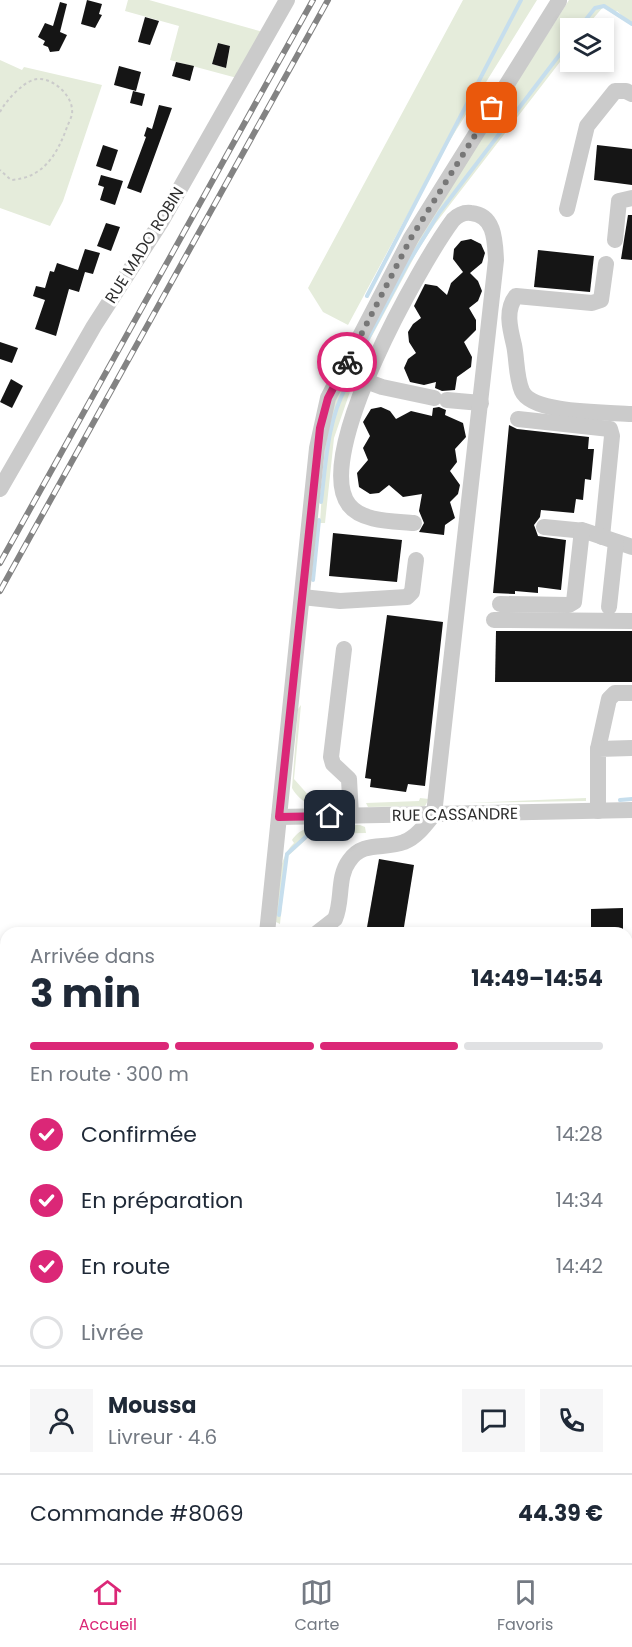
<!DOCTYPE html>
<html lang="fr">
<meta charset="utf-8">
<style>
body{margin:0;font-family:Poppins,sans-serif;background:#f6f6f7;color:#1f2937;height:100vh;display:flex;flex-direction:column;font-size:22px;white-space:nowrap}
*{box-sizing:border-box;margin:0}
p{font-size:20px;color:#747a83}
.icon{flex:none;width:33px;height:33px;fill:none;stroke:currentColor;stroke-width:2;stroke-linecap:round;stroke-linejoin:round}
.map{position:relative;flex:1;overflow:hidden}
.drawer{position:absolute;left:0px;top:927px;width:633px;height:636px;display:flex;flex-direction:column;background:#fff;border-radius:18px 18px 0 0;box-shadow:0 3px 9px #0003}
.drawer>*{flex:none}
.tools{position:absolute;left:560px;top:18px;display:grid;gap:12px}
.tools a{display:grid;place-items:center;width:54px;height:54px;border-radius:0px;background:#fff;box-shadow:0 3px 9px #0003;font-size:30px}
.pin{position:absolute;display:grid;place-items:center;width:51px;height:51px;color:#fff;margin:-26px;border-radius:12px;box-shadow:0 3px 9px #0006}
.courier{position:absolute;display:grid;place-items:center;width:60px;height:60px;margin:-30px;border:4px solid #db2777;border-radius:50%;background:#fff;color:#222;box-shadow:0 2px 8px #0007}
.overview em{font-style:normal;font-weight:700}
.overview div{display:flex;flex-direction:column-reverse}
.overview{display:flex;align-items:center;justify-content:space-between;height:102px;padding:0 30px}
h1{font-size:39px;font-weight:700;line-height:45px}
.bar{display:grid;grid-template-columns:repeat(4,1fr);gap:9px 6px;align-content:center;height:72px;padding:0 30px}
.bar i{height:8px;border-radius:4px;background:#e0e1e3}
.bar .current{background:#db2777}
.bar p{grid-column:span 4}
.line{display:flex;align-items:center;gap:15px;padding:0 30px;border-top:2px solid #e0e1e3}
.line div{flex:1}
.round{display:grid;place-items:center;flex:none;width:63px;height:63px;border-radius:0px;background:#f6f6f7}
ol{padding:0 30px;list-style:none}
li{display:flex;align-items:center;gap:18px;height:66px}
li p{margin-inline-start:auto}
li .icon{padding:6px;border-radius:50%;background:#db2777;color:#fff;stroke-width:4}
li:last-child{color:#747a83}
li i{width:33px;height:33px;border:3px solid #e0e1e3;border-radius:50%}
.tabs{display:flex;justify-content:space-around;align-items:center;height:84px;border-top:2px solid #e0e1e3;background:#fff;font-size:16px;color:#747a83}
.tabs a{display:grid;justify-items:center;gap:3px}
.tabs .current{color:#db2777}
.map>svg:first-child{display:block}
.green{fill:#e5ecdb;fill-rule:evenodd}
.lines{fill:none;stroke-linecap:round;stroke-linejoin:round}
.stream{stroke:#c6deed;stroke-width:4}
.building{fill:#151515}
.path{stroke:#cbcbcb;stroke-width:2;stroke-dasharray:3 3;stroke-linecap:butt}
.minor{stroke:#cbcbcb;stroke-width:16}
.rail-casing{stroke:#838383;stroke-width:6}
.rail{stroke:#fff;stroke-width:4;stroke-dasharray:11;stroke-linecap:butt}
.done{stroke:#777;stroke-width:6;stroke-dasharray:0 10.8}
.route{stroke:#db2777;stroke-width:8}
.labels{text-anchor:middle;stroke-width:6;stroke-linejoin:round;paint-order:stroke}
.street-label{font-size:16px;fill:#2e2e2e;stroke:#fff}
</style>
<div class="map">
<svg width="632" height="1563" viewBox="0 0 632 1563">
<rect width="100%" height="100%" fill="#fff"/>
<g class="green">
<path d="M128,0H149L263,32L237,78L170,60L179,26L125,11ZM218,43L230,46L226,68L212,64Z"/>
<polygon points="463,0 537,0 432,169 348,325 323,312 308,288"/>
<polygon points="569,0 632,0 632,25 617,11 613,14 604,6 585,28 570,28 570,49 435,224 418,250 357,364 356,361 423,230"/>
<polygon points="0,60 22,70 24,67 102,85 63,201 50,226 0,208"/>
<polygon points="353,383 334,438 325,523 320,523 325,443 335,401 344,384"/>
<path d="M301,705L294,779L318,806H337C321,814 300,803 292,788L298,709Z"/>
<polygon points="420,798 429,799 425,806 368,807 366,803 419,801"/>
<polygon points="586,798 586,801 465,803"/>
<path d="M360,825L365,827L366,833L312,834L287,857L280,924L276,922C278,897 275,861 294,843L292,840C305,819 338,826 360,825Z"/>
<polygon points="135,1557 194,1557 194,1563 134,1563"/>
</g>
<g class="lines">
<g class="stream">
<polyline points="579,28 595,8 604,6 632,24"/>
<polyline points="367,296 521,0"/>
<polyline points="357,359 408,263 439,213 570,41"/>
<path d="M321,502C326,463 327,422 346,387"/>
<polyline points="313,580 319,520"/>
<polyline points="620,800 632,799"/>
<polyline points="279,915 287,854 310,833 345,832"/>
</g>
</g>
<g class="building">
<polygon points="87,0 102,4 99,14 102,15 95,28 81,24"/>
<polygon points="60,2 67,4 60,32 67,35 59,51 50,52 48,47 43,45 45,41 38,37 45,23 53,26"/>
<polygon points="145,17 159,21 150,45 138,42"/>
<polygon points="218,43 230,46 226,68 212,64"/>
<polygon points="176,62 194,66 190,81 172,76"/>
<polygon points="119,66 141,72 136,91 114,85"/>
<polygon points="133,91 145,94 142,106 130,103"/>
<polygon points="159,105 172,108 141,193 127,188 146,137 144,136 147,127 152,129"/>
<polygon points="103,145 118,150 111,171 96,166"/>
<polygon points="597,145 632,149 632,185 594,180"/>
<polygon points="101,175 123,181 115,205 100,200 104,187 98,185"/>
<polygon points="628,215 632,215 632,260 621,259"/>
<polygon points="106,223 120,227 111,251 97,246"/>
<polygon points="471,239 481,244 485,253 482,263 470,273 478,281 482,291 478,301 469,308 476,320 476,330 464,342 472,357 471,367 457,377 455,390 442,391 435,388 436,382 424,385 410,382 404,368 408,359 416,353 409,342 408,332 413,324 421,318 414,306 425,284 437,286 447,295 451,283 463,272 453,259 454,249 461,241"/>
<polygon points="85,249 100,253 93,274 85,272 79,292 69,289 56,336 35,329 45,300 33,296 36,286 45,288 50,271 54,272 57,263 78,270"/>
<polygon points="538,250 594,256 590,292 534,287"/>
<polygon points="0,342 18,348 12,363 0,359"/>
<polygon points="11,379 23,386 12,408 0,402"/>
<polygon points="381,407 390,411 396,419 411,411 432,416 433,408 439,407 446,410 445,415 463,423 466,437 455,449 457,462 450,471 460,485 458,494 450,502 455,518 445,525 444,535 419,532 424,523 419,511 422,494 403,497 389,485 379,493 370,494 359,487 357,473 368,460 363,448 370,436 363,422 371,409"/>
<polygon points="509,425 517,429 589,437 588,449 594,449 591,480 585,479 583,500 576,499 574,513 541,510 540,517 534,525 538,536 566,540 561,590 538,587 538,593 515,591 515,594 493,593"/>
<polygon points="333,533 402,540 397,582 329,576"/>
<polygon points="387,615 443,622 425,786 408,784 406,792 370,787 371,779 365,778"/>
<polygon points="496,631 632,631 632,682 495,682"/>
<polygon points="379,859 414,865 403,933 366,933"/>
<polygon points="623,908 623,933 591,933 591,909"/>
</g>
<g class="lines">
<path class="path" d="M0,112C5,102 21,84 33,80C49,74 72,94 72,110C73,115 69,122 67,127C57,155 43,178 11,180L0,170"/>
<g class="minor">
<polyline points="567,209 587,126 615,91 626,91 632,94"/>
<polyline points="615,240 619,201 632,198"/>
<path d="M606,264L601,300L592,303L516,296C505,310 510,329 514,345C517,359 516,377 522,391C532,414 608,412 632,414"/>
<polyline points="341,372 382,387 434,398"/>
<polyline points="447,400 481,403"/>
<polyline points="518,419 610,429 612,436 602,537"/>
<polyline points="0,489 94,326 161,222 287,0"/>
<polyline points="544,527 585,531 632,547"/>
<polyline points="302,597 340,601 407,597 412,592 416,560"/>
<polyline points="500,604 569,605 574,602 582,530"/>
<polyline points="609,607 616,542"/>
<polyline points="494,620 632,621"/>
<polyline points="344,649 331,757 333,764 349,779 351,816"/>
<polyline points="598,749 609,699 615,693 632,693"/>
<polyline points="598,811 598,749 632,748"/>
<polyline points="279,817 632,810"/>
<polyline points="267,933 317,448 328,398 411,238 559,1"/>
<path d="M317,933L335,919C343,901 337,877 349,861C363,840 385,850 404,842C417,837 426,824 434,814L496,260C495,241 495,215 471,213C463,212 458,215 453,220C421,263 311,457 349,505C362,522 394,521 414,523"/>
<polyline points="627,1512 632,1512"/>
<polyline points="201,1563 202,1557"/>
</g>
<g class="rail-casing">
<g id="rail">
<polyline points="0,563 313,0"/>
<polyline points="0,591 328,0"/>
</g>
</g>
<use href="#rail" class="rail"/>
</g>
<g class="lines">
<polyline class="done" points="347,362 411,238 492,108"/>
<polyline class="route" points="330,816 279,817 320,428 328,398 347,362"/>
</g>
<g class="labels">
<g class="street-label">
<text transform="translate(144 245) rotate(-58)" y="6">RUE MADO ROBIN</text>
<text transform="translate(455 814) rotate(-1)" y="6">RUE CASSANDRE</text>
</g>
</g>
</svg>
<div class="tools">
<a><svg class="icon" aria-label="layers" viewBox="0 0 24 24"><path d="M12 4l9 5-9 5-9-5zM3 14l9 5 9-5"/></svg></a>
</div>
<div class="pin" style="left:492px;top:108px;background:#ea580c"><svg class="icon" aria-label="bag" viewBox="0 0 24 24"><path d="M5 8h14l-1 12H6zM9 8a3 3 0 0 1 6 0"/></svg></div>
<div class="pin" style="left:330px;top:816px;background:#1f2937"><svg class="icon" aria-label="home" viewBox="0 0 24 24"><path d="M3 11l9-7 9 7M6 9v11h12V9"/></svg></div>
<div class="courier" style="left:347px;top:362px"><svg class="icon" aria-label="bike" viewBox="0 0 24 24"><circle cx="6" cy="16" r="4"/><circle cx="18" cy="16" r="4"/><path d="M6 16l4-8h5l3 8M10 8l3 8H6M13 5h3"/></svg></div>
<section class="drawer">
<div class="overview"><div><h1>3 min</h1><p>Arrivée dans</p></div><em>14:49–14:54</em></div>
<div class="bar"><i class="current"></i><i class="current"></i><i class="current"></i><i></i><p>En route · 300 m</p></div>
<ol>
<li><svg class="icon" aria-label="check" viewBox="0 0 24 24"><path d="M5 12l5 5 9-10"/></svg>Confirmée<p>14:28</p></li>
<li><svg class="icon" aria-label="check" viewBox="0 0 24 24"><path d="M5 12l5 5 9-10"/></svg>En préparation<p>14:34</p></li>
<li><svg class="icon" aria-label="check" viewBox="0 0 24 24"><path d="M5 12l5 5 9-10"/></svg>En route<p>14:42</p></li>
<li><i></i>Livrée</li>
</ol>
<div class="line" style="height:108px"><a class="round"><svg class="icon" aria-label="person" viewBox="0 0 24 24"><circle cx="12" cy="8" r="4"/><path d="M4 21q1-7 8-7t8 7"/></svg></a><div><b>Moussa</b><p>Livreur · 4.6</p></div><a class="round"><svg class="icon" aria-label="chat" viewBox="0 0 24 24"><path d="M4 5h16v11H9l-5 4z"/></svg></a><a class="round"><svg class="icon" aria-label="phone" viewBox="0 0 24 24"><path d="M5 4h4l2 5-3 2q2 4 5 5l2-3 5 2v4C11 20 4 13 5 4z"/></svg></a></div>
<div class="line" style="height:78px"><div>Commande #8069</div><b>44.39 €</b></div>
</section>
</div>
<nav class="tabs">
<a class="current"><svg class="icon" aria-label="home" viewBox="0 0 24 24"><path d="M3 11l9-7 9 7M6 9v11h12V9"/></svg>Accueil</a>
<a><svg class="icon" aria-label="map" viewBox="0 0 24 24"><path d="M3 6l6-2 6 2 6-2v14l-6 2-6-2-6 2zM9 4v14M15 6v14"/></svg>Carte</a>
<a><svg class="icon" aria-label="saved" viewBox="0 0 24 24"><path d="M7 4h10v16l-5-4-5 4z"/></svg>Favoris</a>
</nav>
